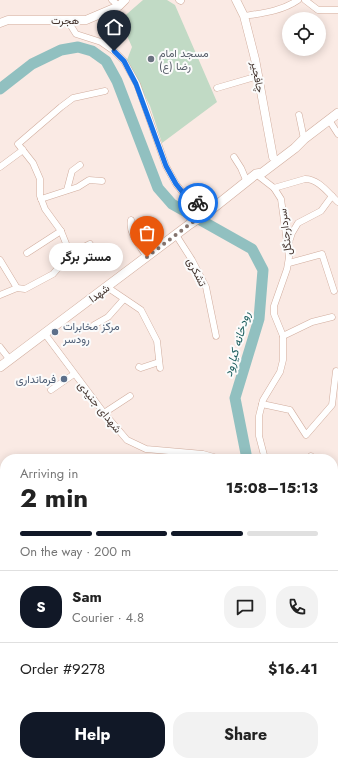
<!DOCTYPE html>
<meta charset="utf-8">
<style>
body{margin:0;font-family:Jost,Vazirmatn,sans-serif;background:#f2f2f2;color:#222;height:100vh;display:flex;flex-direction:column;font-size:15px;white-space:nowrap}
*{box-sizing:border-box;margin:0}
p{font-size:13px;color:#767676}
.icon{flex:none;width:22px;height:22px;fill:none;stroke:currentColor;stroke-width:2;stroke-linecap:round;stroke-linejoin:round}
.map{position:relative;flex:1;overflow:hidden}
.side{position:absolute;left:0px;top:454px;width:338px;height:312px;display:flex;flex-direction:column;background:#fff;border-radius:16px 16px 0 0;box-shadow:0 2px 10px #0003}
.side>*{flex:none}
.tools{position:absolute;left:282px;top:12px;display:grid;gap:8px}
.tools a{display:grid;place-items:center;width:44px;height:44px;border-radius:50%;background:#fff;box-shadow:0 2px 10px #0003;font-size:20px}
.pin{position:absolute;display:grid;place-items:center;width:34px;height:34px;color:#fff;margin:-41px -17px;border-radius:50% 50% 50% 0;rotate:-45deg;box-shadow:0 0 4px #0007}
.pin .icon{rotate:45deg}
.courier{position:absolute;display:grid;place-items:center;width:40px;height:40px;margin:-20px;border:3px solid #1a73e8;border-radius:50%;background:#fff;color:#222;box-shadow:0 1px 5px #0007}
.bubble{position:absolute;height:28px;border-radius:14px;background:#fff;box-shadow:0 2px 10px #0003;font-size:13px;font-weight:700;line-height:28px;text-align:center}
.overview em{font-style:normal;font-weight:700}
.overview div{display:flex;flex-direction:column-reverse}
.overview{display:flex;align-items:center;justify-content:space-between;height:68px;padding:0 20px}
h1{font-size:26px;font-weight:700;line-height:30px}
.bar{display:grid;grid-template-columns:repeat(4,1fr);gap:6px 4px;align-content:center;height:48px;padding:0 20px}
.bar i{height:5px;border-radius:3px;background:#e0e0e0}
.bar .active{background:#111827}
.bar p{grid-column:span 4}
.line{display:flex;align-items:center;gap:10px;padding:0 20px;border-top:1px solid #e0e0e0}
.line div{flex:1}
.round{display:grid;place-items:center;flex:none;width:42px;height:42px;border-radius:16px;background:#f2f2f2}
.cta{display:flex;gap:8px;margin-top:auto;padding:8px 20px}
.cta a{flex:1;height:46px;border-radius:16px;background:#111827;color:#fff;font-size:16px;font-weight:700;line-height:46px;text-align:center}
.cta a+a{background:#f2f2f2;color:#222}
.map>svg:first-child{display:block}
.green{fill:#c1dac5}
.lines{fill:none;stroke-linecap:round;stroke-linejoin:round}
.river{stroke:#91c0c0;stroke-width:11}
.service-casing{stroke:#d1ad9e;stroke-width:4}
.minor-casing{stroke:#d1ad9e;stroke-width:7}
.tertiary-casing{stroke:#d1ad9e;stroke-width:9}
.secondary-casing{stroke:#d1ad9e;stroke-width:10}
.path{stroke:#baaba5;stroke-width:1;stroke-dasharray:2 3;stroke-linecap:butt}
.service{stroke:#fff;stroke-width:3}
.minor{stroke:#fff;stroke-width:6}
.tertiary{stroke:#fff;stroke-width:8}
.secondary{stroke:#fff;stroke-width:9}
.done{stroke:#84746e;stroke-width:4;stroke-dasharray:0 7.2}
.route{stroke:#1a73e8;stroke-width:5}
.worship-dot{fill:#6b7280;stroke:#fbfbfb;stroke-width:1.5}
.service-dot{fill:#5c6f8a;stroke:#fbfbfb;stroke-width:1.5}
.labels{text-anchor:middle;stroke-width:4;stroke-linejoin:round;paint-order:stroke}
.street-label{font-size:11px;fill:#44352f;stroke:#fbfbfb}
.worship-label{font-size:11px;fill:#5b616d;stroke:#fbfbfb;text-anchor:start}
.service-label{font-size:11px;fill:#4e5e75;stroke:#fbfbfb;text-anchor:start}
.water-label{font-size:12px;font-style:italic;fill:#1b5d5d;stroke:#fbfbfb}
</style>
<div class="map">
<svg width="338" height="766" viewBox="0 0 338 766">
<rect width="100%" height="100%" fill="#faeae4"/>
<polygon class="green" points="143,0 167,0 175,5 217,102 162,143 150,106 127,60 132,47 120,20"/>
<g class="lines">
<g class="river">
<polyline points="0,89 32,64 61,50 78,47 92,51 106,61 117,81 158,188 172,204 252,249 263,270 259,319 235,398 247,459"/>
<polyline points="333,609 338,616"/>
</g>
<g class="service-casing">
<polyline id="service" points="333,756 338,739"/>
</g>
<g class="minor-casing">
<g id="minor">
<polyline points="112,0 119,6"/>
<polyline points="179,0 181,1"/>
<polyline points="305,0 318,10 338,10"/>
<path d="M244,16C263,13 282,11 298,0"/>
<polyline points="71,20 71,26 76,34 101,42 114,51 124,61 137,84 166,166 176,184 184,194 197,202 212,209"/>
<polyline points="217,88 258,76"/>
<polyline points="299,115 304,139"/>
<polyline points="329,120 338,134"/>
<polyline points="234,157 241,168 247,182"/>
<polyline points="0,167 23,150"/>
<polyline points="256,174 274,188 281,199 289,257 287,269 274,306 274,314 283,336 283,360 280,372 263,400 259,416 259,436 265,459"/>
<path d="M274,188L305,179C319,179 328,193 338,202"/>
<polyline points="67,190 72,171 80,165"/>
<polyline points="41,199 78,187 89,180 102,181"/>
<path d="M131,220C128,233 140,246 147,257"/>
<polyline points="176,235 192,260 206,287 216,336"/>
<polyline points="289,242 292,233 298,223 321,211 332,196"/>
<polyline points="27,253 61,231"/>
<polyline points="66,256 90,244"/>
<polyline points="0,260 17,288"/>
<polyline points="289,263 322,254 334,291"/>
<polyline points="107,287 141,310 157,341 160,368"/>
<polyline points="0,295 17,288 25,289 53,274 66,259 67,246 61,231 45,209 40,196 40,179 33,163 18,144 61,107 73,98 105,91"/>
<polyline points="94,325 108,317 124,299"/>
<polyline points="45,334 104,413 127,440 146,449 203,454 221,459"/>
<polyline points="283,336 312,322 332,317"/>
<polyline points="0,347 10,360"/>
<polyline points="139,367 141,368 159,362"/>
<polyline points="51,390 74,374"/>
<polyline points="262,404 290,410 306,435 332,405 336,371"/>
<polyline points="104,413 130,396"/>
<polyline points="310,459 311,456"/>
<polyline points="333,493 338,490"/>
<polyline points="333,501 338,516"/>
<polyline points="0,537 5,543"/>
<polyline points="0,617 5,616"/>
<polyline points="0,638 5,649"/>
<polyline points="134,761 135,762 134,766"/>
<polyline points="192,761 207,766"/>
<polyline points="296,761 331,763 338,759"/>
<polyline points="96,766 104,761"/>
<polyline points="276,766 277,761"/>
</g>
</g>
<g class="tertiary-casing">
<g id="tertiary">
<polyline points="236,0 244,16 255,59 273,157"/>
<polyline points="0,23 8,20 86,20 119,6 125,0"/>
<polyline points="0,742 5,741"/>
</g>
</g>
<g class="secondary-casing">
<polyline id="secondary" points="0,367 190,224 212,209 256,174 262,173 295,148 304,139 338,113"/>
</g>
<polyline class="path" points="14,761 15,766"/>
<use href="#service" class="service"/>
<use href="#minor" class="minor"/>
<use href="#tertiary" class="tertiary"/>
<use href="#secondary" class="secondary"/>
</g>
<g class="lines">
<polyline class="done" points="147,257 190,224 212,209 198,203"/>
<polyline class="route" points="114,51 124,61 136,84 166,166 176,184 184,194 198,203"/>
</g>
<circle class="worship-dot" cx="151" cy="59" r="4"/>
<g class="service-dot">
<circle cx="55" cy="332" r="4"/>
<circle cx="64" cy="379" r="4"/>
</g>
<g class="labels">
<g class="street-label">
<text x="65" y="24">هجرت</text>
<text transform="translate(258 77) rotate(79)" y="4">چافجیر</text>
<text transform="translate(285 232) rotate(-97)" y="4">سردارجنگل</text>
<text transform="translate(197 272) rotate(63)" y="4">تشکری</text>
<text transform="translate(99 293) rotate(-37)" y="4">شهدا</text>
<text transform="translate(100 407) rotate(51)" y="4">شهدای جنیدی</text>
</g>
<g class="worship-label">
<text x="159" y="57">مسجد امام<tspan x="159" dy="13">رضا (ع)</tspan></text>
</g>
<g class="service-label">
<text x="63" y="330">مرکز مخابرات<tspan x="63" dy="13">رودسر</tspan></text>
<text x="56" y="383" text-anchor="end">فرماندارى</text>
</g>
<g class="water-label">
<text transform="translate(237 344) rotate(-74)" y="4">رودخانه کیارود</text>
</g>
</g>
</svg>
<div class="tools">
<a><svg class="icon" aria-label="locate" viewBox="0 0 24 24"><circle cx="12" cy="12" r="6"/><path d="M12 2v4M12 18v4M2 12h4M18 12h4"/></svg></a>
</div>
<div class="pin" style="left:147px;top:257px;background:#ea580c"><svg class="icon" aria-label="bag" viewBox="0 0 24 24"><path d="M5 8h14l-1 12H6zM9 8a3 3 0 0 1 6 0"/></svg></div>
<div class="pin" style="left:114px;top:51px;background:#1f2937"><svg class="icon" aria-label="home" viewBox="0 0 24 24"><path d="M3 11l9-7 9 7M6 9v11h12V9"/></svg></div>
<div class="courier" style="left:198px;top:203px"><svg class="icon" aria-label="bike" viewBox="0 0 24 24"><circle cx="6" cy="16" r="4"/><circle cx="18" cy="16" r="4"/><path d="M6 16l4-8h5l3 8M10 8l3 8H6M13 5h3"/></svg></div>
<div class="bubble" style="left:49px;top:243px;width:74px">مستر برگر</div>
<section class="side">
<div class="overview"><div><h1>2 min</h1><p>Arriving in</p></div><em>15:08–15:13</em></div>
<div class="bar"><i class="active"></i><i class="active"></i><i class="active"></i><i></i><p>On the way · 200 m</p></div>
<div class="line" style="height:72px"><b class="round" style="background:#111827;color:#fff">S</b><div><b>Sam</b><p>Courier · 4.8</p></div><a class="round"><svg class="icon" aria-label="chat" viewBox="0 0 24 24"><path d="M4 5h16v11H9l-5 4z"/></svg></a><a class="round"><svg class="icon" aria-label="phone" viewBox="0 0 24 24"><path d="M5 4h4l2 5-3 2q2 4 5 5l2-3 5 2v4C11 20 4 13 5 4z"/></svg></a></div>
<div class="line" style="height:52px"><div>Order #9278</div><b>$16.41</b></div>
<div class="cta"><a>Help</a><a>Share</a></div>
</section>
</div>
